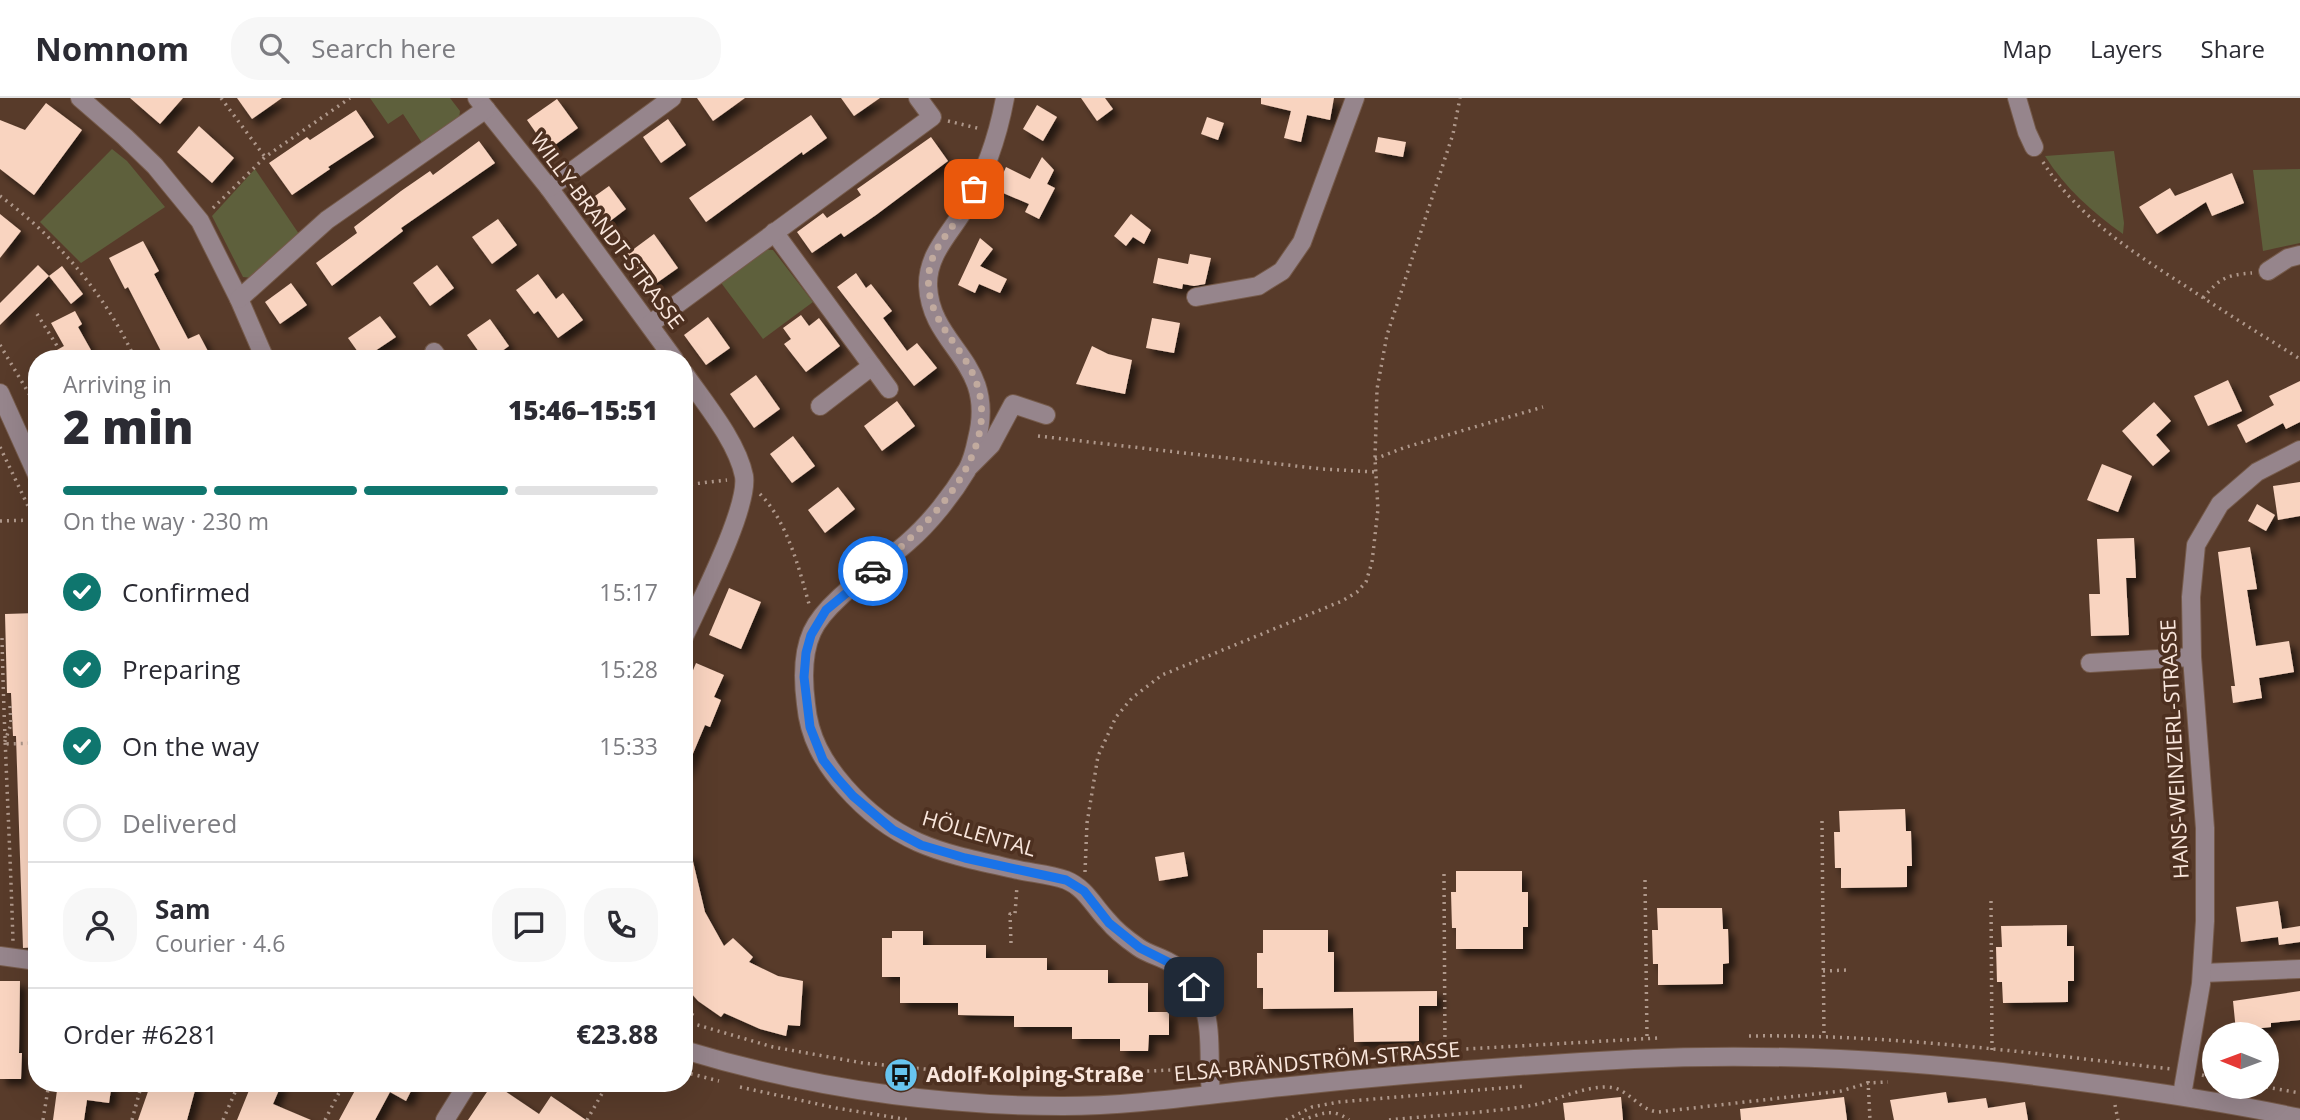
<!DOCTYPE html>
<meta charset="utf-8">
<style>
body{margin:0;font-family:"Open Sans",sans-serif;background:#f7f7f7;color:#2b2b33;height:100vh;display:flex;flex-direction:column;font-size:26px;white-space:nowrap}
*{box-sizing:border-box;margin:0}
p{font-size:23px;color:#7c7c81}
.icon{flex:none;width:38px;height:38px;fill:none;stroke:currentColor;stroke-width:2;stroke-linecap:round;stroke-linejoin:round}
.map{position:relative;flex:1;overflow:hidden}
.panel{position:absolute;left:28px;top:252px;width:665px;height:742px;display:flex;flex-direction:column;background:#fff;border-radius:28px;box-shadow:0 7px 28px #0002}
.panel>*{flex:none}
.needle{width:46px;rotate:271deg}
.tools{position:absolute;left:2202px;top:924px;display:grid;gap:14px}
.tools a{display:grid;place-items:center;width:77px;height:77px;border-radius:50%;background:#fff;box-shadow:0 7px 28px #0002;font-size:35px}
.pin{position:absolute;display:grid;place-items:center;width:60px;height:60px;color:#fff;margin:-30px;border-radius:14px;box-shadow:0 4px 10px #0006}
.courier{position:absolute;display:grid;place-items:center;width:70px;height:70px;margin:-35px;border:5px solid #1a73e8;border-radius:50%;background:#fff;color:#222;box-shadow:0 2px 9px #0007}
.headline em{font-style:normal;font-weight:800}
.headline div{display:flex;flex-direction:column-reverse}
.headline{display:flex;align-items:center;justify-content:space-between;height:119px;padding:0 35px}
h1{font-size:46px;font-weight:800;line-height:52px}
.bar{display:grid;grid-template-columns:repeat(4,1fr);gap:10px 7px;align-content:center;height:84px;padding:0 35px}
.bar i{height:9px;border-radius:5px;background:#e1e1e2}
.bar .selected{background:#0f766e}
.bar p{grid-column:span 4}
.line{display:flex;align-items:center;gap:18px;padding:0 35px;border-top:2px solid #e1e1e2}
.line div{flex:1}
.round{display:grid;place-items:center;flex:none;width:74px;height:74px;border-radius:28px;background:#f7f7f7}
ol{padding:0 35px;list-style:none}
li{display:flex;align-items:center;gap:21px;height:77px}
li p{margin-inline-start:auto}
li .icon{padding:7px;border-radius:50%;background:#0f766e;color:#fff;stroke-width:4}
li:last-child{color:#7c7c81}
li i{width:38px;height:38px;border:4px solid #e1e1e2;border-radius:50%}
header{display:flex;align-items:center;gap:42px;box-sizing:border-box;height:98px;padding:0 35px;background:#fff;border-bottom:2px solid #e1e1e2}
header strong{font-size:33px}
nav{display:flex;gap:38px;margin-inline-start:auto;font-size:24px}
.search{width:490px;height:63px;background:#f7f7f7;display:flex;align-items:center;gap:18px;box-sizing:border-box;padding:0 24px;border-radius:28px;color:#7c7c81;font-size:26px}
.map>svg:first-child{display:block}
.green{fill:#5e603c}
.building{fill:#f9d4c0;filter:url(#shadow)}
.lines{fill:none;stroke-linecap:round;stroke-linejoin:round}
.minor-casing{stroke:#755a4a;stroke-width:20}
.path{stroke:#af988b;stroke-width:3.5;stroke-dasharray:2 5;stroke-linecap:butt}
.minor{stroke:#96858c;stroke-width:18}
.done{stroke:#c1aa9e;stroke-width:7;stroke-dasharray:0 12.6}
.route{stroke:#1a73e8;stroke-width:9}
.labels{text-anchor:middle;stroke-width:7;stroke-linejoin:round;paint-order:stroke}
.street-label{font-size:21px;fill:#f9e6dc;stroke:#4d3020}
.poi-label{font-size:21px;font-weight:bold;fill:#f9e6dc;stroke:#4d3020;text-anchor:start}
</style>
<header>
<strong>Nomnom</strong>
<div class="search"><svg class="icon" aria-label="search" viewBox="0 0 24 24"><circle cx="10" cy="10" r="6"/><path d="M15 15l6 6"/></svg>Search here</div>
<nav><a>Map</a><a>Layers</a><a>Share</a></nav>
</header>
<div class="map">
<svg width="2300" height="1022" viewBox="0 0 2300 1022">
<defs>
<filter id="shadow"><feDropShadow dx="6" dy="6" stdDeviation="3.5" flood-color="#0009"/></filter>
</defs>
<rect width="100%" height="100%" fill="#583b2a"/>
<g class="green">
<polygon points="370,0 450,0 460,13 459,21 422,45 403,16 388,26"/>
<polygon points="112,51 127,63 165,109 81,165 40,124"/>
<path d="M2114,53L2124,125L2123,136C2092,114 2065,90 2045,58Z"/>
<polygon points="255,71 299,136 253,180 243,179 212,118"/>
<polygon points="2300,71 2300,145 2263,153 2253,72"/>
<polygon points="760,151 773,152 813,204 763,241 719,182"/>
</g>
<g class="building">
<polygon points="130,0 183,0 160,26"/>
<polygon points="237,0 282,0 252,21"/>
<polygon points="697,0 745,0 713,23"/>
<polygon points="841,0 880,0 854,18"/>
<polygon points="1081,0 1105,0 1113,11 1097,23"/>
<polygon points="1261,0 1334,0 1330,22 1307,17 1301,44 1284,40 1291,13 1261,6"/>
<polygon points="557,1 578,30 548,52 527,22"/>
<polygon points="46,5 82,32 34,97 0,71 0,22 25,32"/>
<polygon points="1037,7 1057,19 1043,43 1023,31"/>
<polygon points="356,12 374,39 328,69 330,71 292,97 269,65 307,39 310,42"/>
<polygon points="811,17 827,40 803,57 802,54 706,124 689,100"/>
<polygon points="1207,19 1224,25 1218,42 1201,36"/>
<polygon points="668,21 686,47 661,65 643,39"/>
<polygon points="199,28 234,60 212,85 177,54"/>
<polygon points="931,39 948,63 876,117 844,139 841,135 812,155 797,134 823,115 827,120 861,97 857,91"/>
<polygon points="1378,39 1406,44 1403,59 1375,54"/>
<polygon points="479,43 495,65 401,130 403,133 332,188 316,165 357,135 354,129 401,93 430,73 433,77"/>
<polygon points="1042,59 1054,72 1047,86 1055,90 1039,121 1025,114 1029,106 996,92 1006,69 1030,81"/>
<polygon points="2232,75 2244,105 2212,118 2206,104 2157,136 2139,109 2170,90 2175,98"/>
<polygon points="609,88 626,111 605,127 588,103"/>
<polygon points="0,116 21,133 0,160"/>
<polygon points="1131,116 1151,132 1144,146 1133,139 1126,148 1114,138"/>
<polygon points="498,121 517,147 492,166 472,139"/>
<polygon points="654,136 678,170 651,189 627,156"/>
<polygon points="980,140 993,151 980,168 1007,181 1000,195 979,186 975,195 958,187"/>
<polygon points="143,143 159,173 154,176 188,241 199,236 212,261 165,261 128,189 125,191 109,160"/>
<polygon points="1190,156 1211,160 1205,186 1194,188 1183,186 1182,191 1153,185 1158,160 1188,166"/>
<polygon points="38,167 49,178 0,227 0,205"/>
<polygon points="437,167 454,190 430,208 413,185"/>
<polygon points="62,168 83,196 71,206 49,178"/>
<polygon points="856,175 866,190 871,186 892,213 883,220 907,253 917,245 937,270 914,288 837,189"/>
<polygon points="538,176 556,201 563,195 583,222 558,240 538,213 534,216 516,192"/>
<polygon points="291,185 307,207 280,226 265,204"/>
<polygon points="75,213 82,226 78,229 96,261 41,261 64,248 51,225"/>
<polygon points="801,217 809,228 819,220 840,248 806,274 784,246 791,241 783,230"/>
<polygon points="380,218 396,239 363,261 348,240"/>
<polygon points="708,219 730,250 706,267 684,237"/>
<polygon points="1152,220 1180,225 1174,255 1146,250"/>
<polygon points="490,221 509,248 491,261 484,261 467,237"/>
<polygon points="1092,248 1108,256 1132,262 1125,296 1076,286"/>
<polygon points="756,277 780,311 754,330 730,296"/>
<polygon points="2228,282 2242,313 2208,328 2194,298"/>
<polygon points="2300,283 2300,324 2286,331 2283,325 2246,345 2237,327 2274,307 2269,298"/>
<polygon points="897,303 915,328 882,353 864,328"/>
<polygon points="2154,304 2171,323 2156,337 2170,353 2153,368 2122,333"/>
<polygon points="793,338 815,368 792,385 770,356"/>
<polygon points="2102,366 2132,378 2118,414 2087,402"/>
<polygon points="2300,384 2300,418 2278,422 2273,388"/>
<polygon points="838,389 855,411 825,435 808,412"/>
<polygon points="2257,406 2275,417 2266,433 2248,423"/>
<polygon points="2134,440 2136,480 2126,480 2129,537 2091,538 2089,496 2100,496 2097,441"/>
<polygon points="2250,449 2257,491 2247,492 2256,548 2289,543 2294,574 2259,580 2262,600 2233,605 2231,588 2235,588 2218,454"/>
<polygon points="729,490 761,504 741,551 709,537"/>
<polygon points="37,515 37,849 23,850 16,638 13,638 11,595 7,595 5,516"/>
<polygon points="696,565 724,577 714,599 721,602 710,629 705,627 684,677 684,604 691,588 687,587"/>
<polygon points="1905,711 1906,733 1911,733 1912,768 1907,768 1907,789 1841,790 1841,770 1835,770 1834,734 1840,734 1839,713"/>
<polygon points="1184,754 1188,778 1159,783 1155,759"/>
<polygon points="691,755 705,814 724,848 733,840 753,859 749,864 778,878 803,883 800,928 788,927 786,938 760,931 724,915 721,919 698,903 684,887 684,756"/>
<polygon points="1456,773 1522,773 1522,794 1528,794 1528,829 1523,829 1523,851 1456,851 1456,830 1452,830 1451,794 1456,794"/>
<polygon points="2278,803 2282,831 2300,828 2300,844 2279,847 2278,839 2241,844 2236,809"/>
<polygon points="1657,810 1722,810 1723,831 1728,831 1729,865 1723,866 1723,886 1658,887 1658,866 1653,866 1652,832 1658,832"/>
<polygon points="2067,827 2067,848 2074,848 2074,883 2068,883 2068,904 2003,905 2002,884 1997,884 1996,849 2002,849 2001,828"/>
<polygon points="1263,832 1328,832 1328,854 1334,854 1334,894 1437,893 1437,908 1419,908 1419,943 1354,944 1353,910 1263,911 1263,890 1257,890 1257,855 1263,855"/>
<polygon points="892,833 923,833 923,847 986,847 986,860 1047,860 1047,872 1108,872 1108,885 1148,885 1148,914 1169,914 1169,937 1149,937 1148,953 1120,953 1120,941 1072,941 1072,929 1014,929 1014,918 958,917 958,905 900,905 900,879 882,879 882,840 892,840"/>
<polygon points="0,883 20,883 19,955 22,955 21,981 0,981"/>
<polygon points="2300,893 2300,922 2271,925 2271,929 2236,933 2233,903"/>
<polygon points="58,985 112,985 109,1005 87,1002 84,1022 53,1022"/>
<polygon points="151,985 197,985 187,1022 138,1022"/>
<polygon points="252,985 282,985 273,1006 311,1022 237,1022"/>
<polygon points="359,985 415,985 406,1003 390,994 375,1022 339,1022"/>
<polygon points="493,985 539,1016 551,998 586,1022 468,1022"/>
<polygon points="1946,994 1948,1005 1986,1000 1988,1010 2025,1004 2028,1022 1894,1022 1890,1002"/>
<polygon points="1621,999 1623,1022 1565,1022 1563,1005"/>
<polygon points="1844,999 1847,1022 1741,1022 1740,1011"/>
</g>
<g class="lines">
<g class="minor-casing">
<g id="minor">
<polyline points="80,0 125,39 155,68 200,123 239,201 265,261"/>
<polyline points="477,0 549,90 674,261"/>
<path d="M1005,0C998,38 984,78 964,112C949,137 927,157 928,188C931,250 997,263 977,341C975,351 972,363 967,372C952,397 930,425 908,444C880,469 827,501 812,534C802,556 803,583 806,606C809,639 823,664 845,689C896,747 942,755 1014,771C1030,775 1050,776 1066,782C1086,790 1094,809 1108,823C1116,833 1128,842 1138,849C1149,857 1163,859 1174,867C1185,875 1197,891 1202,904C1213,929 1208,968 1211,996"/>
<polyline points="2017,0 2027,34 2034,49"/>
<polyline points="549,90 672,0"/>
<polyline points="774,134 889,291"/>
<polyline points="2268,173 2288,160 2300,157"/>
<polyline points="1196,199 1258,188 1282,173 1302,144 1355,0"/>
<polyline points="239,201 327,122 486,11"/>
<polyline points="650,226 932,19 918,0"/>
<polyline points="434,254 439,261"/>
<path d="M684,275C704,304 737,343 744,378C749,410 699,506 684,539"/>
<polyline points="0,295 37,377"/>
<polyline points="820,308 872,268"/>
<polyline points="970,368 991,347 1013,306 1046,317"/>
<polyline points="2090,565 2192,559"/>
<polyline points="0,858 37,863"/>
<polyline points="2203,875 2300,871"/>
<path d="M684,952C806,989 936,1008 1063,1008C1139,1008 1216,995 1291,988C1405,976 1520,967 1634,961C1781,954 1928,963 2074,983C2150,993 2225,1004 2300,1020"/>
<polyline points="2182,997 2201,886 2205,823 2205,730 2192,559 2191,499 2196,447 2220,406 2257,374 2300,352"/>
<polyline points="445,1022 468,985"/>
</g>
</g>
<g class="path">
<polyline points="221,0 265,59"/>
<polyline points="948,23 981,31"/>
<path d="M2043,64C2077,119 2134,155 2187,189C2224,214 2262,237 2300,261"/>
<path d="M0,98C56,139 106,197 135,261"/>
<polyline points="213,110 265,59 350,0"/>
<path d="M2203,200C2220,180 2226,177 2252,175"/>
<polyline points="37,216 59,251"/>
<polyline points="0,247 37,309"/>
<polyline points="1038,338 1322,371 1375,374"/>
<polyline points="0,349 37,427"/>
<polyline points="1375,361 1403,350 1543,309"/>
<polyline points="684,387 727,382"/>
<path d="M760,396C787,423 799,470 809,506"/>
<polyline points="0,423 35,422"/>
<path d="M2,540C4,641 10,742 13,844"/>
<polyline points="10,608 11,626 4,646 37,645"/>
<polyline points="1822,723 1824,940"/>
<polyline points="1085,774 1087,725 1098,658 1116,619 1132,600 1162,577 1342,503 1357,494 1366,484 1372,464 1378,411 1375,361 1377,291 1387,237 1453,36 1460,0"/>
<polyline points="1444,776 1445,952"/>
<polyline points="1645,782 1647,940"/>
<polyline points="1991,803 1992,952"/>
<polyline points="1011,845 1010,816 1015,816 1017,788"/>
<polyline points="1823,873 1848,872"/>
<polyline points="684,906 693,912 691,924"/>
<polyline points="684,923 773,949 863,965 976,976 1061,977 1193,971"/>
<path d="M1749,938C1890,936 2031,955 2171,971"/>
<polyline points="1229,968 1431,953 1658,940"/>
<polyline points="684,974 719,983"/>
<polyline points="2202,977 2214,980"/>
<polyline points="1868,983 1870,1022"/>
<polyline points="740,989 836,1010 910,1022"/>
<polyline points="2266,989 2300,995"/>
<polyline points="2115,1007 2118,1022"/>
<polyline points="43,1022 49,985"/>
<polyline points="132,1022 142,985"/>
<polyline points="223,1022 239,985"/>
<polyline points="325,1022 344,985"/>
<polyline points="587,1022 608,985"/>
<polyline points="1286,1022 1312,1009 1339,1004 1525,988"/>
<path d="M1302,1022C1322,1016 1331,1009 1349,1022"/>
<path d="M1389,1022C1436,1017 1488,1015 1534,1007C1558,1002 1581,989 1607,989C1628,989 1638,1012 1658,1014L1841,993L1868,985L1888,984"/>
</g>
<use href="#minor" class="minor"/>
</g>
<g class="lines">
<path class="done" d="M873,473C926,429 1010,352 972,274C955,240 924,217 929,175C931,152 950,133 962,115C967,108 970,99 974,91"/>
<polyline class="route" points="873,473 826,512 811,537 806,555 804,579 810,629 823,662 837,680 853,698 893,732 921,747 965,760 1066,782 1084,793 1109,825 1140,850 1174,867 1194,889"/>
</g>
<defs>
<g id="bus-disc" transform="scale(1.75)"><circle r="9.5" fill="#67c4ef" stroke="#4d3020"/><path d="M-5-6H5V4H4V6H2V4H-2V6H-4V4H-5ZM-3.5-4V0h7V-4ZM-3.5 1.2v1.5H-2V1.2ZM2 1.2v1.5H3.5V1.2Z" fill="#111"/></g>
</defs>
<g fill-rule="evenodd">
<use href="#bus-disc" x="901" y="977"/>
</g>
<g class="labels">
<g class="street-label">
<text transform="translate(607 133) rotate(53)" y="7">WILLY-BRANDT-STRASSE</text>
<text transform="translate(2175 651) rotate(-93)" y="7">HANS-WEINZIERL-STRASSE</text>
<text transform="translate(979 736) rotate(16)" y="7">HÖLLENTAL</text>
<text transform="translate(1317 964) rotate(-5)" y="7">ELSA-BRÄNDSTRÖM-STRASSE</text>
</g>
<g class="poi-label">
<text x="926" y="984">Adolf-Kolping-Straße</text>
</g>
</g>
</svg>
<div class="tools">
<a><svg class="needle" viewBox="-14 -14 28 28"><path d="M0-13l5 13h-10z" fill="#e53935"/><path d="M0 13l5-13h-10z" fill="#7c7c81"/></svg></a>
</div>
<div class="pin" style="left:974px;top:91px;background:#ea580c"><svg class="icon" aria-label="bag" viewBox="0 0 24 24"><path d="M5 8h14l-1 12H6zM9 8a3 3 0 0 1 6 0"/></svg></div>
<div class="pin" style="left:1194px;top:889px;background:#1f2937"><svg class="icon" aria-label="home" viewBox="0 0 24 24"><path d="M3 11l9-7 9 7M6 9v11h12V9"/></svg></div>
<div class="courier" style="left:873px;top:473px"><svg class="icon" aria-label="car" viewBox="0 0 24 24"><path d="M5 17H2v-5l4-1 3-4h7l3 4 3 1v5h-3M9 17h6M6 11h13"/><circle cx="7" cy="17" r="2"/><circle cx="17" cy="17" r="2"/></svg></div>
<section class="panel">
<div class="headline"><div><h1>2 min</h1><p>Arriving in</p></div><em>15:46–15:51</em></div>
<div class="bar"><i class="selected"></i><i class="selected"></i><i class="selected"></i><i></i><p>On the way · 230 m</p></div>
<ol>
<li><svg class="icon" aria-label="check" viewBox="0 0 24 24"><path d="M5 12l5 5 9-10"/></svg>Confirmed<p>15:17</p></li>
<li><svg class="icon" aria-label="check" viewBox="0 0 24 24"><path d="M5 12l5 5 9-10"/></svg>Preparing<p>15:28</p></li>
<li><svg class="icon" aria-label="check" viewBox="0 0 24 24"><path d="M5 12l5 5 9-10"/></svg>On the way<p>15:33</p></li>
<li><i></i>Delivered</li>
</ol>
<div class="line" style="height:126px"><a class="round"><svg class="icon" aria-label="person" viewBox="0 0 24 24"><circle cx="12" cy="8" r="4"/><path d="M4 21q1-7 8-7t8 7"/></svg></a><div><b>Sam</b><p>Courier · 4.6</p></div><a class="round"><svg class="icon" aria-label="chat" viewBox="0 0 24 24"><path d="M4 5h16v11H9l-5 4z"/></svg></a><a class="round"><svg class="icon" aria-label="phone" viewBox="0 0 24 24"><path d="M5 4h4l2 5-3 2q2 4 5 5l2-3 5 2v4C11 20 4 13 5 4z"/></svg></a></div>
<div class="line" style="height:91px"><div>Order #6281</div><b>€23.88</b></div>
</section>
</div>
